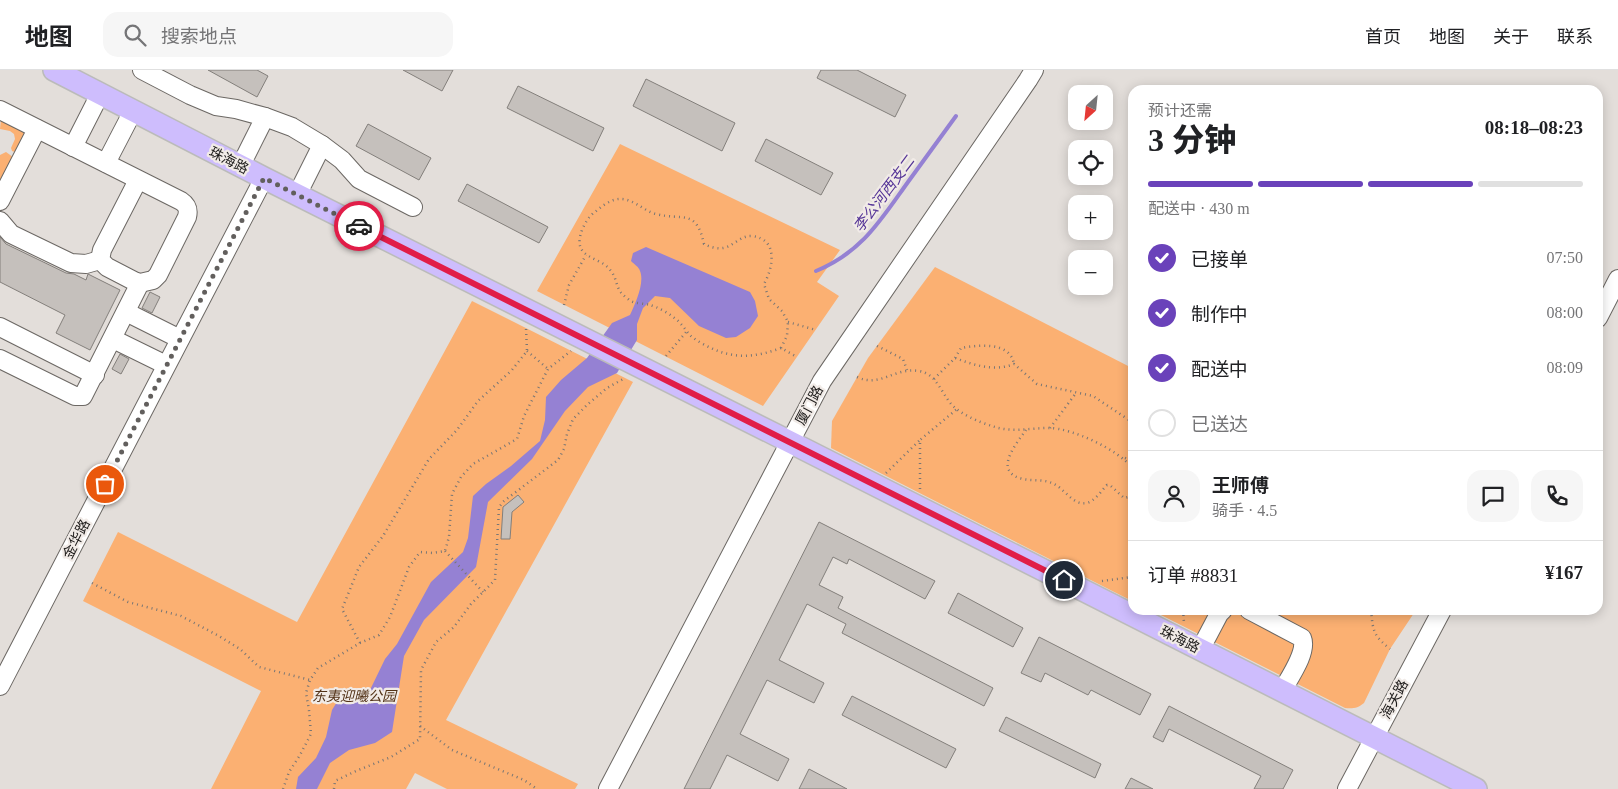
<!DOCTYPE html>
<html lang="zh">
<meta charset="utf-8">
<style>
body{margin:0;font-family:"Times New Roman","Noto Sans SC",serif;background:#f6f6f6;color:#202124;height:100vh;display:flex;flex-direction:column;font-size:19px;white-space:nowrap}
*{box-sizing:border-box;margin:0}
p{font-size:16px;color:#757577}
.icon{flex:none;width:28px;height:28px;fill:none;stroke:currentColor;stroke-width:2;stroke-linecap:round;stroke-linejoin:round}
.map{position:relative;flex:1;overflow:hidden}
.drawer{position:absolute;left:1128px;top:15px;width:475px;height:530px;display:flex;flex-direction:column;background:#fff;border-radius:15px;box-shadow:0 2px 12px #0003}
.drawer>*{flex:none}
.needle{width:32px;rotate:207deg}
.fabs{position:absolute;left:1068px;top:15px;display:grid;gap:10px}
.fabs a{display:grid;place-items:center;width:45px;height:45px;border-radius:10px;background:#fff;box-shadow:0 2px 12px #0003;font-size:25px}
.pin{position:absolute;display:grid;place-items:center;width:42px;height:42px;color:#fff;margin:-21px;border:2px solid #fff;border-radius:50%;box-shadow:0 1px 5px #0007}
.courier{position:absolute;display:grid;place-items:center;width:50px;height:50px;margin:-25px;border:4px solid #e11d48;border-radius:50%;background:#fff;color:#222;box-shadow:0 1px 6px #0007}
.head em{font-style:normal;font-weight:800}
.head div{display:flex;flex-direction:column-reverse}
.head{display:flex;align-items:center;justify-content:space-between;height:85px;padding:0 20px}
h1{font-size:32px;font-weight:800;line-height:38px}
.bar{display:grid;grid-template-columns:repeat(4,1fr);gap:8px 5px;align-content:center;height:60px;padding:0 20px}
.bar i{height:6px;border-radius:4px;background:#e0e0e0}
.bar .current{background:#6a42ba}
.bar p{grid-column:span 4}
.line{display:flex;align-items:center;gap:12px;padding:0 20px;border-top:1px solid #e0e0e0}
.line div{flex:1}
.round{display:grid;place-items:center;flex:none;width:52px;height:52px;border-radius:15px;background:#f6f6f6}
ol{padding:0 20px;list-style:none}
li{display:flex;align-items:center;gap:15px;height:55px}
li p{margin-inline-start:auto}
li .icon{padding:5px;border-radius:50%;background:#6a42ba;color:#fff;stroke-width:4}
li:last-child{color:#757577}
li i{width:28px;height:28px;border:2px solid #e0e0e0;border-radius:50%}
header{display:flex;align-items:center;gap:30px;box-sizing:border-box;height:70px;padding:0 25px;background:#fff;border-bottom:1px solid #e0e0e0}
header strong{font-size:24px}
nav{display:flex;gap:28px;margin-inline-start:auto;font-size:18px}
.search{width:350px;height:45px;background:#f6f6f6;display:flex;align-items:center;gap:12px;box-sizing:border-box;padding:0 18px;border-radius:15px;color:#757577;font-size:19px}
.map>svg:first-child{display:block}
.green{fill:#fbb072}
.water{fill:#9581d3}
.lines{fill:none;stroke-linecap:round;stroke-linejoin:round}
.stream{stroke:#9581d3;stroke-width:4}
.building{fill:#c5c0bc;stroke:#837f7b}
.minor-casing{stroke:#6c6864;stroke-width:20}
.major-casing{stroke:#bbbbba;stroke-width:24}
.path{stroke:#797674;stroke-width:2.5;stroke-dasharray:1 4;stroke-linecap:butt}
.minor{stroke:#fff;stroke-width:18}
.major{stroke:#cebdfd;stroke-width:21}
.done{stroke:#625f5d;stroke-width:5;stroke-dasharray:0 9}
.route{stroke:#e11d48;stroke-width:6}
.labels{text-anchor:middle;stroke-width:4.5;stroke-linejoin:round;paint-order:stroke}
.street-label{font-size:14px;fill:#1d1b1a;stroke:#f1ebe7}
.park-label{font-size:14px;font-style:italic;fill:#523217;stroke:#f1ebe7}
.water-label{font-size:15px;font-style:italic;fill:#553597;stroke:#f1ebe7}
</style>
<header>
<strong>地图</strong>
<div class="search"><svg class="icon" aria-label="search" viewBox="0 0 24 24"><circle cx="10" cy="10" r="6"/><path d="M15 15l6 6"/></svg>搜索地点</div>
<nav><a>首页</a><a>地图</a><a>关于</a><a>联系</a></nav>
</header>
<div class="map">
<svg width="1618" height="719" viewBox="0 0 1618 719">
<rect width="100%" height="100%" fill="#e3deda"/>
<g class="green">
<polygon points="1,49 26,61 27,65 17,83 12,81 11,78 15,69 14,64 10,61 0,59"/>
<polygon points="620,74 840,180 817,212 839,226 763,336 537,221"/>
<polygon points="6,82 13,87 0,120 0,85"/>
<polygon points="935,197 1132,298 1132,531 831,378 832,351 868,288"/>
<polygon points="472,231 633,312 446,650 578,714 575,719 447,719 415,703 406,719 211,719 261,621 83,531 118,462 297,552"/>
<path d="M1151,540H1416L1390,579L1364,633C1358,638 1353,639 1345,638Z"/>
</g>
<path class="water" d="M646,177L750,222L755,231L758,246L750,258L736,267L726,268L699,256L670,228L655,226L643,238L637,254V270L617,303L588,317L565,341L532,389L488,432L476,497L424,550L404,586L392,662L375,673L349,680L330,693L317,719H296L298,707L316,688L326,667L332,640L342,624H355L370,620L385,589L397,574L431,512L463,482L468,468L473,426L486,414L511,396L540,371L545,350L546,327L561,310L587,288L612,253L630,245C635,234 645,213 640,201C639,197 634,194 631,191L633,183Z"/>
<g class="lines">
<path class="stream" d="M816,201C862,182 880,151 908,112C924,90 940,68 956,46"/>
</g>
<g class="building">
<polygon points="208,0 257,0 268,6 257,27"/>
<polygon points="403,0 453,0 442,21"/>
<polygon points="821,0 857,0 906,25 895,47 817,8"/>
<polygon points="646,9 735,53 722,81 633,36"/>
<polygon points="518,16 604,58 593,81 507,38"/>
<polygon points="368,54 431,88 419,110 356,76"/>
<polygon points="766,69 833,103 821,125 755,91"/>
<polygon points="467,114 548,157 539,173 458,131"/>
<polygon points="0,167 6,174 66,203 74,204 86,210 88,204 120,220 90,280 56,263 65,245 0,212"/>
<polygon points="150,222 160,227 152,243 142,238"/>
<polygon points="120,284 129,289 121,304 112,299"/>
<polygon points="518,425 524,432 512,442 510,469 501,469 503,437"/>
<polygon points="819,452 935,511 925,529 849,489 847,494 833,487 819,515 843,527 838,538 993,618 984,636 842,563 846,554 807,534 779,590 824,613 814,633 767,610 740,664 789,689 778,711 727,685 710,719 684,719"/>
<polygon points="958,523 1023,558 1013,577 948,543"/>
<polygon points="1039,567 1151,624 1140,645 1091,620 1088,625 1045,603 1041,612 1021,603"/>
<polygon points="852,626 956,679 946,698 842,645"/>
<polygon points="1169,636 1293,700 1283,719 1254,719 1261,706 1169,659 1163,672 1153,667"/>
<polygon points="1006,647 1101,694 1095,708 999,661"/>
<polygon points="809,699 847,719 799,719"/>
<polygon points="1131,708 1153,719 1125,719"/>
</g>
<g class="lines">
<g class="minor-casing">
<g id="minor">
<polyline points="142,0 190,25 216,36 236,39 265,47 292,57 322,75 342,90 359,109 413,137"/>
<path d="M0,40L181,131C187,135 189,139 187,147L158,205L153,210L140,213L134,211L107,197L100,190L102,180L138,110"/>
<polyline points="73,77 100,24"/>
<polyline points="106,93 133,41"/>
<polyline points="240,97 265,47"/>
<polyline points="297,125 322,75"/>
<polyline points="0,131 37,59"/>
<polyline points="0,151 11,164 71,193 86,194 100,190"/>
<polyline points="126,242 180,269"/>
<polyline points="1598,248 1618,209"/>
<polyline points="0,257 95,305"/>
<polyline points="113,269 166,295"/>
<polyline points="0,289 75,326 83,326 140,213"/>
<path d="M1249,540L1302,568C1308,582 1289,608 1282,621"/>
<polyline points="1200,580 1219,544 1223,540"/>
<polyline points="0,616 264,108"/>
<polyline points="608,719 822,311 1028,10 1034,0"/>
<polyline points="1347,719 1442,540"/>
</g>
</g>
<g class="major-casing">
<polyline id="major" points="54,0 264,108 790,372 1476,719"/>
</g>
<g class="path">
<polyline points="564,235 569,215 586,185"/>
<polyline points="788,252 816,260"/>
<polyline points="877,276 903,289 907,300"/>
<path d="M781,278L787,266L788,252L782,241L769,229L764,214C773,198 779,169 752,166C741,165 734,176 723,178C717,179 710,177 704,174C696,138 683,151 656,144C644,141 635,130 622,129C612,128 602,136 595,142C589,146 585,153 582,160C571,190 600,185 611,201C619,212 614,219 628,229C633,234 643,233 650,235C657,237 667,242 673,247C681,252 685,260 691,266C698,272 710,278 718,281C739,289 760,286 781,278L797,287"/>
<polyline points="527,281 548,299"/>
<polyline points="666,286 687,261"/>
<path d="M955,288L961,278C978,275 1010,271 1014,294"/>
<path d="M857,307C881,318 894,297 919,301C937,304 941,323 952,335C962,345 979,352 992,356C1011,363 1029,358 1049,358C1072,358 1119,380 1132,398"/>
<path d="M934,309L955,288C974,295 994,302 1014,294L1037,314L1093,326L1132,352"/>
<polyline points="1050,358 1076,323"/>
<path d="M1026,360C1016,374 992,402 1023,409C1033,411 1045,409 1054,414C1065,419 1073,436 1087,433C1096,430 1101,421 1107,415L1111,416L1124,428L1132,426"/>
<polyline points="1125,388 1132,391"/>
<polyline points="886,403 920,370"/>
<polyline points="920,419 920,370 957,339"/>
<polyline points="445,481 483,522"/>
<polyline points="1102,511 1132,507"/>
<polyline points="92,513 128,532 181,546 219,566 240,579 259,597 310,610"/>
<polyline points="1183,540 1184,553"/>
<path d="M1371,540C1373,561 1373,565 1390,579"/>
<polyline points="360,573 342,539 359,497 383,466 429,389 457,360 478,331 512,300 527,281 526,258"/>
<polyline points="420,656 452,680 524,710 537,719"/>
<polyline points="283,719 289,702 300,685 311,664 309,640 306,623 310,610 318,598 360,573 379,565 390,547 409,497 420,482 433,483 445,481 449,467 452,424 461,407 473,394 517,369 524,346 548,299 571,281"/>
<polyline points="334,719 335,711 356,701 391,687 420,669 421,600 436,572 454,557 471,534 495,510 499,437 504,431 558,390 564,379 567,364 573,349 588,334 607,318 625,308"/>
</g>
<use href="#minor" class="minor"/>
<use href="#major" class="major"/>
</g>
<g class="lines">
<polyline class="done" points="105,414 264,108 359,156"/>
<polyline class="route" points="359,156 1064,510"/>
</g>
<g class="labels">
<g class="street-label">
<text transform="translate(229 90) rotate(27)" y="5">珠海路</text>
<text transform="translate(809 335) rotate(-62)" y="5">厦门路</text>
<text transform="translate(76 469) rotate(-63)" y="5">金华路</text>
<text transform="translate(1180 569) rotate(27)" y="5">珠海路</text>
<text transform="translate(1394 629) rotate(-62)" y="5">海关路</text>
</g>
<g class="park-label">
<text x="354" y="631">东夷迎曦公园</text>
</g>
<g class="water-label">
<text transform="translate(884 124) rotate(-53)" y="5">李公河西支二</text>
</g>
</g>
</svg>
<div class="fabs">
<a><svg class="needle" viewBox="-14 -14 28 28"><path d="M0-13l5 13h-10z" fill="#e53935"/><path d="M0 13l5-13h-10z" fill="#757577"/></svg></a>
<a><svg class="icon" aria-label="locate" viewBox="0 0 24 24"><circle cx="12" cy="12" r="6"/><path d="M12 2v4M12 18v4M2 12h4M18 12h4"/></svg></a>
<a>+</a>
<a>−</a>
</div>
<div class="pin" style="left:105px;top:414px;background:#ea580c"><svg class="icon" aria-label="bag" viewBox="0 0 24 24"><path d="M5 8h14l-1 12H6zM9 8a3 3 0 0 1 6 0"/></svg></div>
<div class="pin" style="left:1064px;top:510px;background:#1f2937"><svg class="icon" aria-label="home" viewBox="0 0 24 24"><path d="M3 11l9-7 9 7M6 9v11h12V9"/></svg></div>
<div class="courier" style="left:359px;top:156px"><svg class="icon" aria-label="car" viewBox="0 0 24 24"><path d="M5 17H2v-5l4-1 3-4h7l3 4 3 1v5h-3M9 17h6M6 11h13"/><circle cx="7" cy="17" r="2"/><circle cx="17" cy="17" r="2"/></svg></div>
<section class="drawer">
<div class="head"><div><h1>3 分钟</h1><p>预计还需</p></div><em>08:18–08:23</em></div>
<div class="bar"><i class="current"></i><i class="current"></i><i class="current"></i><i></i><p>配送中 · 430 m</p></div>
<ol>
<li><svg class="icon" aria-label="check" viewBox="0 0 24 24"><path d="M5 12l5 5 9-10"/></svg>已接单<p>07:50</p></li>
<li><svg class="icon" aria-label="check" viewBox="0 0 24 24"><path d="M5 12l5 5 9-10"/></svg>制作中<p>08:00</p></li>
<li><svg class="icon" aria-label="check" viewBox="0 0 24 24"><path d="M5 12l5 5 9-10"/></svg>配送中<p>08:09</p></li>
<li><i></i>已送达</li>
</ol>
<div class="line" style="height:90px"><a class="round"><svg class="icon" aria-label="person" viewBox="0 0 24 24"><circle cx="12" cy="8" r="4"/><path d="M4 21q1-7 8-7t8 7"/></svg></a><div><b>王师傅</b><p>骑手 · 4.5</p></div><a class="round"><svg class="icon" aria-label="chat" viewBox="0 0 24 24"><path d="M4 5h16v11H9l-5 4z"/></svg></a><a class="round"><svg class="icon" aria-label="phone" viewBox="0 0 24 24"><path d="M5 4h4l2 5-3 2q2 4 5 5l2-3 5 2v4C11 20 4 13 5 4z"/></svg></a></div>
<div class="line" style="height:65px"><div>订单 #8831</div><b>¥167</b></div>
</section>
</div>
